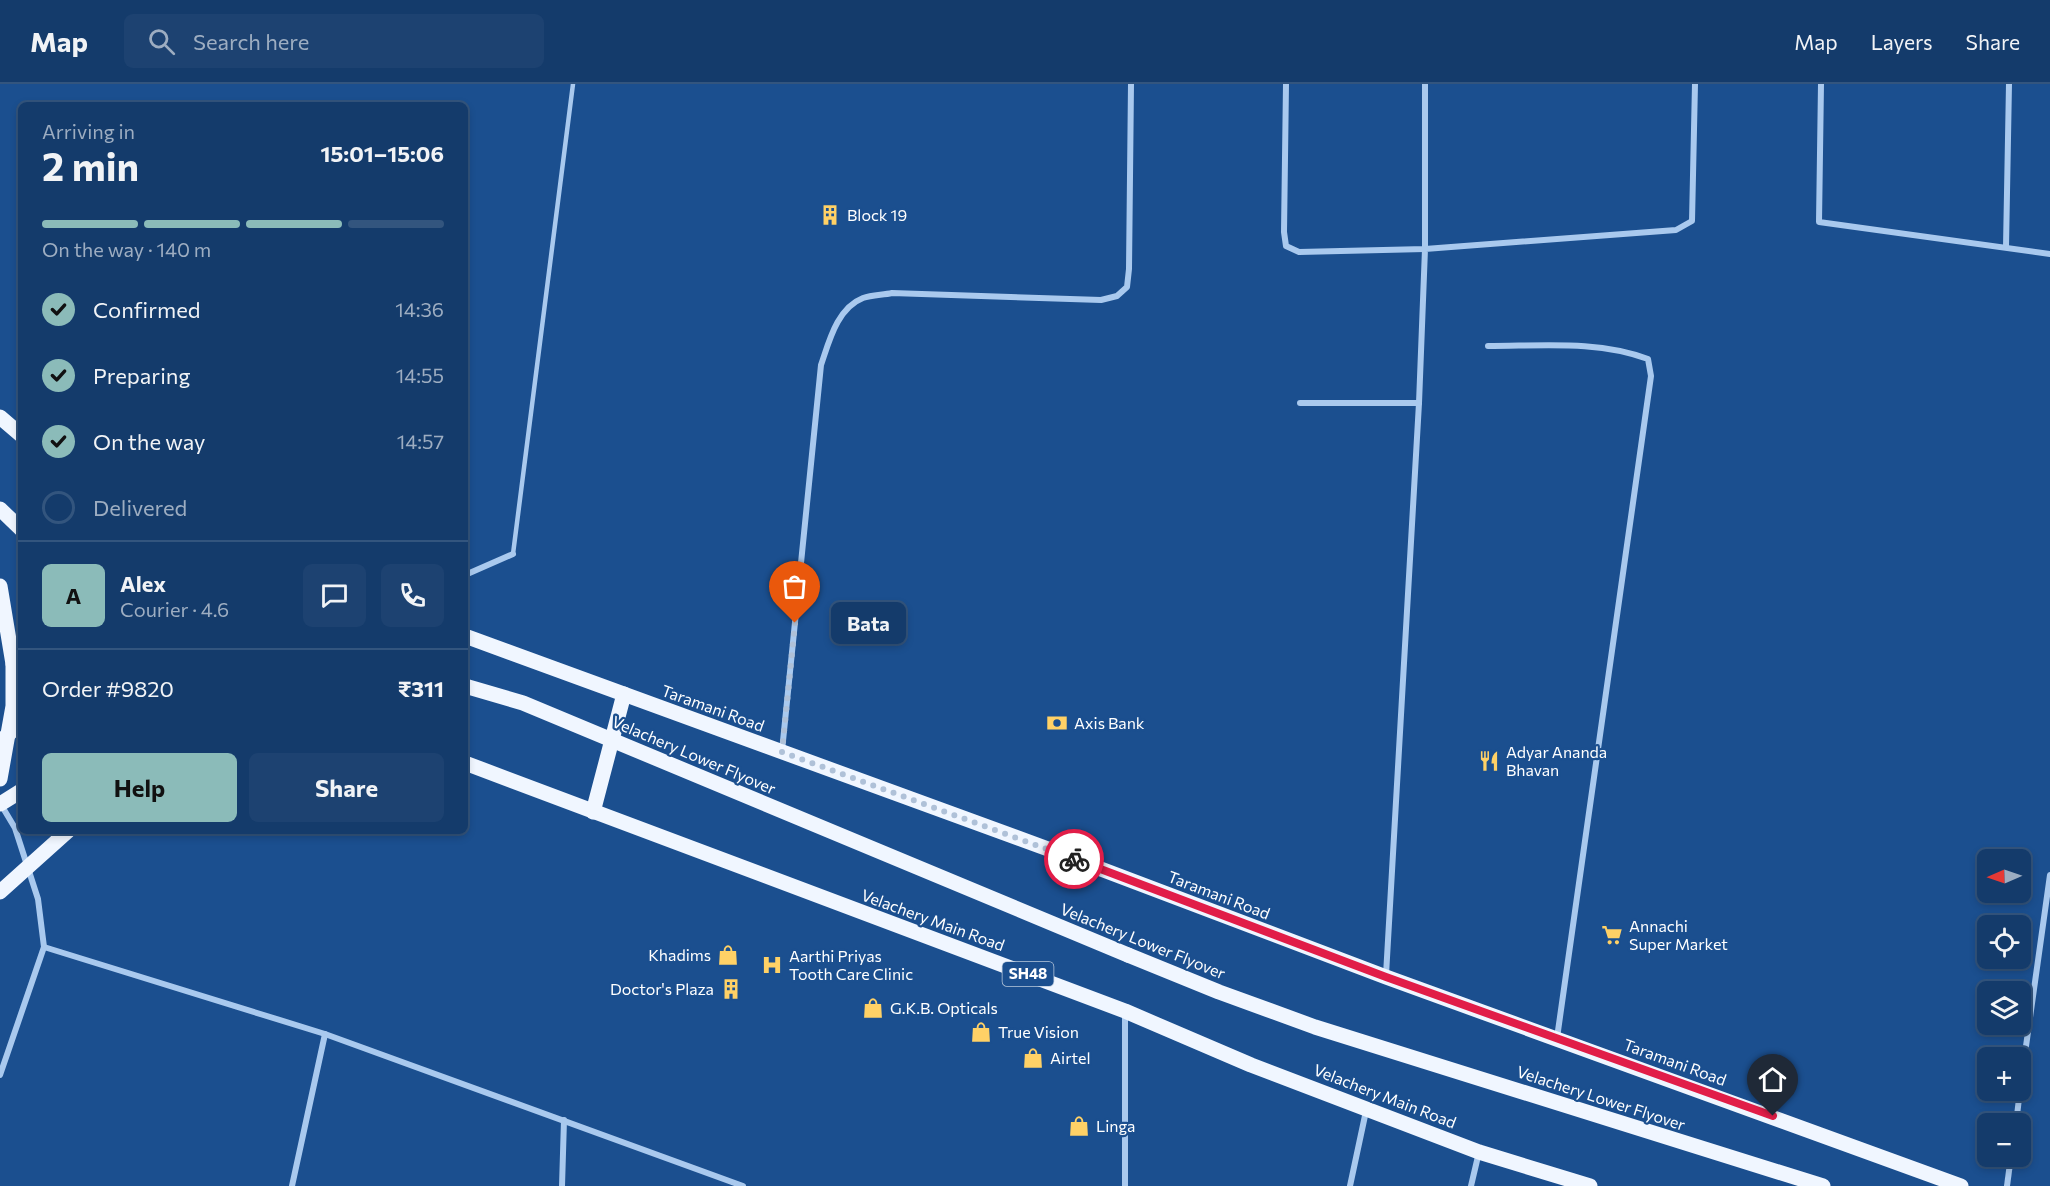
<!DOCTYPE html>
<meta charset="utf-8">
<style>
body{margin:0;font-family:Commissioner,sans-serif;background:#1d4271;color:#f1f3f6;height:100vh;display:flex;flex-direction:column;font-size:22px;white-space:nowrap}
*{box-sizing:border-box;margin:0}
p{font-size:20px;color:#9dadc1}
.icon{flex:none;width:33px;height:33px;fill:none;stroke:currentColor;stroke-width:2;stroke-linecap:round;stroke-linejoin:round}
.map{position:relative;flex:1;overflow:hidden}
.details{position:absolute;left:18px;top:18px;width:450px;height:732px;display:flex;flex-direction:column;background:#143b6b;border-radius:9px;box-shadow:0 3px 9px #0003,0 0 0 2px #33557e}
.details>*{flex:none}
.needle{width:39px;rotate:268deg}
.controls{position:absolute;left:1977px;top:765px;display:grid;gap:12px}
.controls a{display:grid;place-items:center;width:54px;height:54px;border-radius:9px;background:#143b6b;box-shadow:0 3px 9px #0003,0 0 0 2px #33557e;font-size:30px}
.pin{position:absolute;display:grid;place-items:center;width:51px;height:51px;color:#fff;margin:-62px -26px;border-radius:50% 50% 50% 0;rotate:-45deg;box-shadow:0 0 6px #0007}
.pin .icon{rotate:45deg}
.courier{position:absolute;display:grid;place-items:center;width:60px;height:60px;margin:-30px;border:4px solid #e11d48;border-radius:50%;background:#fff;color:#222;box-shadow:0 2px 8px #0007}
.bubble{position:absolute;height:42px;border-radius:9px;background:#143b6b;box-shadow:0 3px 9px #0003,0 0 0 2px #33557e;font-size:20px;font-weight:700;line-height:42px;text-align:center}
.headline em{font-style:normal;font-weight:700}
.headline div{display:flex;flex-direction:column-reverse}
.headline{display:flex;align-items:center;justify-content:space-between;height:102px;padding:0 24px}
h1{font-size:39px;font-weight:700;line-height:45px}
.bar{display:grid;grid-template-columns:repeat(4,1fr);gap:9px 6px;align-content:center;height:72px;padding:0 24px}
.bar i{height:8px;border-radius:4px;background:#33557e}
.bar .current{background:#8bbbb9}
.bar p{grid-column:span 4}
.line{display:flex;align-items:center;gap:15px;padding:0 24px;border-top:2px solid #33557e}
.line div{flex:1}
.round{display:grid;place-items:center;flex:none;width:63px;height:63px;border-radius:9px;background:#1d4271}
ol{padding:0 24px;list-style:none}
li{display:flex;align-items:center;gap:18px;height:66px}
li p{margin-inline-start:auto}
li .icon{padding:6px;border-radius:50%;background:#8bbbb9;color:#111;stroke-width:4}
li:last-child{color:#9dadc1}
li i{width:33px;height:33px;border:3px solid #33557e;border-radius:50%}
.button{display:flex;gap:12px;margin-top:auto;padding:12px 24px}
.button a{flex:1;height:69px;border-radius:9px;background:#8bbbb9;color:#111;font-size:24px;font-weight:700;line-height:69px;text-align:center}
.button a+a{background:#1d4271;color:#f1f3f6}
header{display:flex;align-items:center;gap:36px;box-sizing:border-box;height:84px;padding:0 30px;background:#143b6b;border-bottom:2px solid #33557e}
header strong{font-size:28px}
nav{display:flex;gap:33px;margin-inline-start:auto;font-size:21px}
.search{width:420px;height:54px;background:#1d4271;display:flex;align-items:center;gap:15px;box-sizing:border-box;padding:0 21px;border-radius:9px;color:#9dadc1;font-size:22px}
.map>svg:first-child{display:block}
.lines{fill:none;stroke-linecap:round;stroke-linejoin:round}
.lane{stroke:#a9c9ee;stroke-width:4.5}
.street{stroke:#a9c9ee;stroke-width:6}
.primary{stroke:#f0f6ff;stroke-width:15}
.primary-bridge{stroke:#f0f6ff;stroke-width:15}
.done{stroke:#afc1d8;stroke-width:6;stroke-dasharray:0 10.8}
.route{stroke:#e11d48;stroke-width:8}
.labels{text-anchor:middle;stroke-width:4.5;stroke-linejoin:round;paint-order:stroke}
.shield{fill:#1b4f8f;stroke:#bbcadd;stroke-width:1.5}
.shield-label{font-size:15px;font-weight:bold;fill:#fff}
.poi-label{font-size:16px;fill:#fff;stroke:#1b4f8f;text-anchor:start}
.street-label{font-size:16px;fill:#fff;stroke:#1b4f8f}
</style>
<header>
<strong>Map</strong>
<div class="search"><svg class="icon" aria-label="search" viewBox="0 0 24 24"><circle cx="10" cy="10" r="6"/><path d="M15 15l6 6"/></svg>Search here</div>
<nav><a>Map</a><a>Layers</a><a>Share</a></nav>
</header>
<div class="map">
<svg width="2050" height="1102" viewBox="0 0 2050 1102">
<rect width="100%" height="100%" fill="#1b4f8f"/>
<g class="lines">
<polyline class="lane" points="513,470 573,0"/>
<g class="street">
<polyline points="1286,0 1284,148 1286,162 1299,168 1425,165 1425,0"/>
<polyline points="1821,0 1819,138 2050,170"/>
<polyline points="2006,163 2009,0"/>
<path d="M1488,262C1541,262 1598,256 1648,275L1651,292L1557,954"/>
<polyline points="1300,319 1419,319"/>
<polyline points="465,491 513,470"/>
<path d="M782,667L821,281C829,258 837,224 863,214C872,211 883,211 892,209L1101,216L1117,212L1127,203L1129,185L1131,0"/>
<polyline points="44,863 325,950 743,1102"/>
<polyline points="1386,891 1419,319 1425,165 1676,146 1692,137 1695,0"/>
<polyline points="0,991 44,863 38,815 15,744 0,719"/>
<polyline points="2020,1005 2050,791"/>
<polyline points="2016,1040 2020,1006"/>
<polyline points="292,1102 325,950"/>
<polyline points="562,1102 564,1036"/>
<polyline points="1125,1102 1125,928"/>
<polyline points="1350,1102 1366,1027"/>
<polyline points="1471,1102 1479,1068"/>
<polyline points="2007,1102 2011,1072"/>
</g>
<g class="primary">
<polyline points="0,333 21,351"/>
<polyline points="0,425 21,445"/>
<polyline points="0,502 13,580"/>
<polyline points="465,552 1048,765 1386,893 1961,1102"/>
<polyline points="2,656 21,639"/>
<polyline points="465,679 1125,927 1251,981 1479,1068 1590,1102"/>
<polyline points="593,728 624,610"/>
<polyline points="0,808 68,747"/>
<polyline points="1128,871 1219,908 1315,943 1823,1102"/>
</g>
<g class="primary-bridge">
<polyline points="465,602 523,619 1128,871"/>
<polyline points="0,695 13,622 13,580"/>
<polyline points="0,720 21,707"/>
</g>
</g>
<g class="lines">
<polyline class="done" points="795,539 782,668 1074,775"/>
<polyline class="route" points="1074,775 1386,893 1773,1032"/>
</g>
<defs>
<g id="building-bare" transform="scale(1.62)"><path d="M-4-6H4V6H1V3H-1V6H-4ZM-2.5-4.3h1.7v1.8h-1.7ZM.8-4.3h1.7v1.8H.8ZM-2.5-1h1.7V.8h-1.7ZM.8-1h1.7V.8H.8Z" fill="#ffd166" stroke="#1b4f8f" stroke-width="2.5" paint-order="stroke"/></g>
<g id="bank-bare" transform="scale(1.62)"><path d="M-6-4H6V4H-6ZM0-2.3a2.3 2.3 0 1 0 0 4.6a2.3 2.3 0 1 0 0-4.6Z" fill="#ffd166" stroke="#1b4f8f" stroke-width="2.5" paint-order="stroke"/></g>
<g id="restaurant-bare" transform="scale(1.62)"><path d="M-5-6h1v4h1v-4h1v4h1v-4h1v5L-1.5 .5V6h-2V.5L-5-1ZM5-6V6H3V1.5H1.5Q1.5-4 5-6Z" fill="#ffd166" stroke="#1b4f8f" stroke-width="2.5" paint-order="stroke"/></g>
<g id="supermarket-bare" transform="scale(1.62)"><path d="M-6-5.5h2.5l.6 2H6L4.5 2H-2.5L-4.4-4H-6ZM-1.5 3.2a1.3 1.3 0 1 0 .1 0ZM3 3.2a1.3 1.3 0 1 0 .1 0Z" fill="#ffd166" stroke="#1b4f8f" stroke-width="2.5" paint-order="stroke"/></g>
<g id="shop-bare" transform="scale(1.62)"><path d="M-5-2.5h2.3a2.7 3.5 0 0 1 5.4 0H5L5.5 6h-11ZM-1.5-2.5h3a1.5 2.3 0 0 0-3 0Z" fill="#ffd166" stroke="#1b4f8f" stroke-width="2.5" paint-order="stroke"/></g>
<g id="hospital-bare" transform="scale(1.62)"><path d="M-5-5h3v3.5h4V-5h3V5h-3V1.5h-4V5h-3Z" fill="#ffd166" stroke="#1b4f8f" stroke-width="2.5" paint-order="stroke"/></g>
</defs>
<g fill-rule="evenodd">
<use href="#building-bare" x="830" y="131"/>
<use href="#bank-bare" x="1057" y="639"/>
<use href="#restaurant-bare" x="1489" y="677"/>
<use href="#supermarket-bare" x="1612" y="851"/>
<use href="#shop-bare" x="728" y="871"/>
<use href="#hospital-bare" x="772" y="881"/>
<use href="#building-bare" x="731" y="905"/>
<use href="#shop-bare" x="873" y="924"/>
<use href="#shop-bare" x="981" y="948"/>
<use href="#shop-bare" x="1033" y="974"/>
<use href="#shop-bare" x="1079" y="1042"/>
</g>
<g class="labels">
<rect class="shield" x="1002.5" y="878" width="51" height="24" rx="4.5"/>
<g class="shield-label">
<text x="1028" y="895">SH48</text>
</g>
<g class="poi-label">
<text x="847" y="137">Block 19</text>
<text x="1074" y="645">Axis Bank</text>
<text x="1506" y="674">Adyar Ananda<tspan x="1506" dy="18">Bhavan</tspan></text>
<text x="1629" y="848">Annachi<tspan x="1629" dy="18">Super Market</tspan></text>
<text x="711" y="877" text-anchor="end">Khadims</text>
<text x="789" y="878">Aarthi Priyas<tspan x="789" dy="18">Tooth Care Clinic</tspan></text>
<text x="714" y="911" text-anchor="end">Doctor's Plaza</text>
<text x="890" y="930">G.K.B. Opticals</text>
<text x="998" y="954">True Vision</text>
<text x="1050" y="980">Airtel</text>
<text x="1096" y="1048">Linga</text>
</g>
<g class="street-label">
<text transform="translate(713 624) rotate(20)" y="6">Taramani Road</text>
<text transform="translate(694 671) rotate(23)" y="6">Velachery Lower Flyover</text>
<text transform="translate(1219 811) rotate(21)" y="6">Taramani Road</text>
<text transform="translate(933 836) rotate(20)" y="6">Velachery Main Road</text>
<text transform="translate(1143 857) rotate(22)" y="6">Velachery Lower Flyover</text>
<text transform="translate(1675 978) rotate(20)" y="6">Taramani Road</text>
<text transform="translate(1385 1012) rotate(21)" y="6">Velachery Main Road</text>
<text transform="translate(1601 1014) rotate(18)" y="6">Velachery Lower Flyover</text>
</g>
</g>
</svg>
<div class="controls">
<a><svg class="needle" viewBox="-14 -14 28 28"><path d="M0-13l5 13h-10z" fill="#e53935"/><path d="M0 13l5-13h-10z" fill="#9dadc1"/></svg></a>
<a><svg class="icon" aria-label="locate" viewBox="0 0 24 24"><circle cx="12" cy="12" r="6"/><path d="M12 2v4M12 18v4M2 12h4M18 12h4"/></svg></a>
<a><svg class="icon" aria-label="layers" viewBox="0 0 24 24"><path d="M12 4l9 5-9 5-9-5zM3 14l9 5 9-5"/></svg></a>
<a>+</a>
<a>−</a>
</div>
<div class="pin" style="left:795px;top:539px;background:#ea580c"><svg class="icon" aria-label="bag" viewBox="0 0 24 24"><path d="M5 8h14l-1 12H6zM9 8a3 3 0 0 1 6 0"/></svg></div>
<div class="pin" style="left:1773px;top:1032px;background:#1f2937"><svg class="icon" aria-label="home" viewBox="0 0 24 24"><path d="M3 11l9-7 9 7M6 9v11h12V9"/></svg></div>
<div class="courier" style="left:1074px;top:775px"><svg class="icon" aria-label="bike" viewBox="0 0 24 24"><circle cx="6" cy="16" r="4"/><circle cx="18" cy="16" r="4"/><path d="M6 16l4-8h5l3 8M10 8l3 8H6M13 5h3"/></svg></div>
<div class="bubble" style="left:831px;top:518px;width:75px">Bata</div>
<section class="details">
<div class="headline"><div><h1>2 min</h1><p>Arriving in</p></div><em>15:01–15:06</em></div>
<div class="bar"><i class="current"></i><i class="current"></i><i class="current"></i><i></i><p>On the way · 140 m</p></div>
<ol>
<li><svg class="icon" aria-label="check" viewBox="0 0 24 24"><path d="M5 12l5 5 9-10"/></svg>Confirmed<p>14:36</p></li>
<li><svg class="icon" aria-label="check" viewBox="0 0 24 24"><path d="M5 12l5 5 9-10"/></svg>Preparing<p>14:55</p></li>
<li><svg class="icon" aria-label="check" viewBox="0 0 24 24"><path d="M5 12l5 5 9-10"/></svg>On the way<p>14:57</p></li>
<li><i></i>Delivered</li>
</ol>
<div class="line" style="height:108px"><b class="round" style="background:#8bbbb9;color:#111">A</b><div><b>Alex</b><p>Courier · 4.6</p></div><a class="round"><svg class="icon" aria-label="chat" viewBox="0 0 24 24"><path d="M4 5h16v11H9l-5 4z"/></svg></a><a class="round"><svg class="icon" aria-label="phone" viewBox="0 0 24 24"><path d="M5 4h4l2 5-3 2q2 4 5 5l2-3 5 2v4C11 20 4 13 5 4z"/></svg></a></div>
<div class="line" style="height:78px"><div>Order #9820</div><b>₹311</b></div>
<div class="button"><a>Help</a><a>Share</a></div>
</section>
</div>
